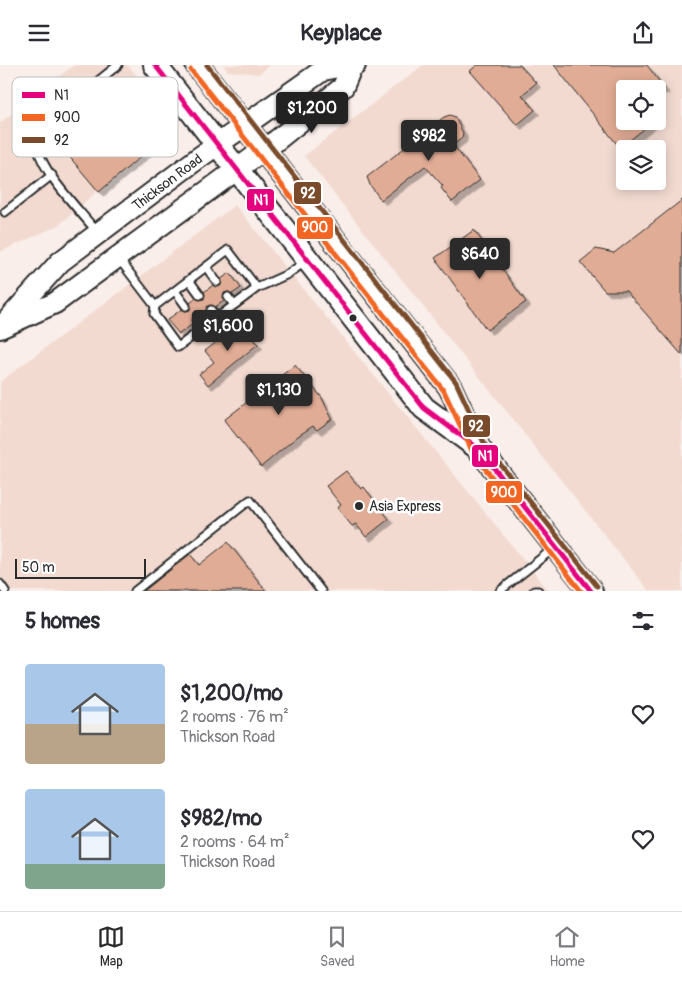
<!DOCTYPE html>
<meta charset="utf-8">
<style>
body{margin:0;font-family:Pangolin,sans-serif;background:#f2f2f3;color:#2b2b33;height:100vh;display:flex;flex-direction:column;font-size:19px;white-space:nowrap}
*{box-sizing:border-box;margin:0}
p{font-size:16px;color:#7c7c81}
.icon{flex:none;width:28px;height:28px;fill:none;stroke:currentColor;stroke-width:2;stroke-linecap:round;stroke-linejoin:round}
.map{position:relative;height:526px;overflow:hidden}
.panel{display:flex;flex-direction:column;background:#fff;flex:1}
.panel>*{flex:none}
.controls{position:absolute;left:616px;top:15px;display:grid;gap:10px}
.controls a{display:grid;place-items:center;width:50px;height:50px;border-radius:5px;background:#fff;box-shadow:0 2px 12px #0003;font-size:25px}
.scale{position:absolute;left:15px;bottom:12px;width:131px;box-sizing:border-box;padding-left:5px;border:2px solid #2b2b2b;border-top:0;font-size:14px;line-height:18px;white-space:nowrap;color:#2b2b2b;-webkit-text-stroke:4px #fff;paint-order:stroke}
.price{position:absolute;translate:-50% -42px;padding:0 11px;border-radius:5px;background:#2b2b2b;color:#fff;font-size:16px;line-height:32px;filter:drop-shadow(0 1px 2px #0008)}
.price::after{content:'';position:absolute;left:50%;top:30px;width:15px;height:11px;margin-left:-8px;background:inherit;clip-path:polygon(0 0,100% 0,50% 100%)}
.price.on{background:#222;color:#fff}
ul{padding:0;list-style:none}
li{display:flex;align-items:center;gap:15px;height:125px;padding:0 25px}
li span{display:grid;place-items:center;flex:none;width:140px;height:100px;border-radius:5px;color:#555}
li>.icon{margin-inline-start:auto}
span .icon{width:60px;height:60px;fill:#fffc;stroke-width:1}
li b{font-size:21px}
h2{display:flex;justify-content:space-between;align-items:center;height:60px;padding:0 25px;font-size:21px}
header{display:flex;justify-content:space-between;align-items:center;height:65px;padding:0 25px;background:#fff;font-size:22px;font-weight:800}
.menu{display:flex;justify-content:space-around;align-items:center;height:70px;border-top:1px solid #e1e1e2;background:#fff;font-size:14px;color:#7c7c81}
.menu a{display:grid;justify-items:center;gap:2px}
.menu .on{color:#2b2b2b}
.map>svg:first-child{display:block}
.built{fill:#f2dad0;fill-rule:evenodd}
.building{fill:#e1ac95;stroke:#2b2b2b;filter:url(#shadow)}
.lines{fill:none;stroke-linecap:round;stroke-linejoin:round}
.lane-casing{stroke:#2b2b2b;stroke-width:11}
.secondary-casing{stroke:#2b2b2b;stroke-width:24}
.primary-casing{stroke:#2b2b2b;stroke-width:26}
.lane{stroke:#fff;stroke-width:7}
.secondary{stroke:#fff;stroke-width:20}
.primary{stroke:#fff;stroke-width:22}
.bus-1-casing{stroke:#fff;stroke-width:9}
.bus-2-casing{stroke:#fff;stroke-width:9}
.bus-3-casing{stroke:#fff;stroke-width:9}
.bus-1{stroke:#e5007d;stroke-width:5}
.bus-2{stroke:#f26522;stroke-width:5}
.bus-3{stroke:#7a4b2a;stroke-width:5}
.bus-dot{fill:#2b2b2b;stroke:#fff;stroke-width:2}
.labels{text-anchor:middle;stroke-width:5;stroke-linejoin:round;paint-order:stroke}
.street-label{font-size:14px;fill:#2b2b2b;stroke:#fff}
.poi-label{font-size:14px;fill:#2b2b2b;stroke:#fff;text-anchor:start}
.key{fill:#fff;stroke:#bfbfbf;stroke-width:1}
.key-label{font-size:14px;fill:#2b2b2b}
.line-badge{stroke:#fff;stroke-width:2}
.badge-label{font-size:14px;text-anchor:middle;font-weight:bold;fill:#fff}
</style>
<header><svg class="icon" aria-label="menu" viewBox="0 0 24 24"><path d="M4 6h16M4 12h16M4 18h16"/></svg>Keyplace<svg class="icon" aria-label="share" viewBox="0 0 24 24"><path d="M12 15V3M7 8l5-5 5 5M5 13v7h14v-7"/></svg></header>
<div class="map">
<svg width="682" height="526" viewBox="0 0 682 526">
<defs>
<filter id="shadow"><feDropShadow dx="4.5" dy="4.5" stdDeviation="0" flood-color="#0004"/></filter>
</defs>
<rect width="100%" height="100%" fill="#f9eeea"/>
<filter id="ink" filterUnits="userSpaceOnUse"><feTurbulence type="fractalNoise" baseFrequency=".02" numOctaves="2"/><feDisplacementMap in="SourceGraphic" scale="10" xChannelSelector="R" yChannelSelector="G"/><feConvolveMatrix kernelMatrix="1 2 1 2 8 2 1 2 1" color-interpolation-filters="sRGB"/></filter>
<g filter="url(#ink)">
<path class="built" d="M74 0H128L174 58 59 160 0 187V58Z
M223 0H270L259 9 228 6Z
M423 0H682V526H649L304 91ZM625 24H658V56H625ZM625 84H658V116H625Z
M235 140 549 526H0V317Z"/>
<path class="building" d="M477 0H520L536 18 522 30 535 45 517 60 470 6Z
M554 0H647L665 24H625V56H654L620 83Z
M127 28 154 60 143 69 153 81 99 127 62 83Z
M450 50 455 52 463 68 462 73 453 80 480 115 452 137 441 123 443 121 425 101 381 135 370 120 367 112 444 52Z
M682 135V290L626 226H605L580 197 596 184 614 188Z
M474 165 526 237 487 265 435 193Z
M230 208 241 223 232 229 228 227 224 228V236L215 242 207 241V248L201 253 194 252 193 259 179 269 167 255 182 244 186 246 190 245V238L196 233 204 234V227L213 220 220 221 221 214Z
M241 258 258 279 208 320 199 309 214 297 205 286Z
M295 300 322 333 332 354 317 365 313 361 298 371 261 402 224 355Z
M346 406 361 424 364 422 389 454 366 472 356 459 352 461 337 443 341 440 326 421Z
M228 477 266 526H144L190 489 199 500Z"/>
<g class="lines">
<defs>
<path id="lane" d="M5 147 52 110
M96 166C80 145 32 99 37 71 38 67 43 62 46 58L118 0
M119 194 155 241 228 185 257 223 178 282 154 249 155 241
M206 202 217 217
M189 215 200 230
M257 223 288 209 305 197
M175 226 186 241
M228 232 234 240
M211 245 217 253
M197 256 203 263
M0 519 5 526
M135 526 250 435 321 526
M500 526 554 483
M534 526H538"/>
<path id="secondary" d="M7 256 60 197 197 94 323 5 337 2 351 3
M0 263 55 238 277 75 343 22 351 3 355 0"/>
<path id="primary" d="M155 0 424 343 477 382
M197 0 450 322 479 384 591 526"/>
</defs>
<use href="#lane" class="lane-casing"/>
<use href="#secondary" class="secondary-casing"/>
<use href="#primary" class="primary-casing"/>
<use href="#lane" class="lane"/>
<use href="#secondary" class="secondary"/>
<use href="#primary" class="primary"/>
<defs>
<path id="bus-1" d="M155 0 424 343 479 384 591 526"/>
<path id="bus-2" d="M191 5 444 326 473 388 581 526"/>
<path id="bus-3" d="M207 0 456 317 485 380 597 521"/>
</defs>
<use href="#bus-1" class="bus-1-casing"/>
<use href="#bus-2" class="bus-2-casing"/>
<use href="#bus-3" class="bus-3-casing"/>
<use href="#bus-1" class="bus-1"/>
<use href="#bus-2" class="bus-2"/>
<use href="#bus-3" class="bus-3"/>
</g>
</g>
<g class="bus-dot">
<circle cx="353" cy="253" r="4.5"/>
<circle cx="359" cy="441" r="5"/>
</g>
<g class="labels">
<g class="street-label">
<text transform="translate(167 117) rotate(-37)" y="5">Thickson Road</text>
</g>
<g class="poi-label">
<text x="369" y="446">Asia Express</text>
</g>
</g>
<rect x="12" y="12" width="166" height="80" rx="8" class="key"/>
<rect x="22" y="27" width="23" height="6" fill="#e5007d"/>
<rect x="22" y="49" width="23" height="7" fill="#f26522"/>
<rect x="22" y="72" width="23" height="6" fill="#7a4b2a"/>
<g class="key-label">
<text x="54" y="35">N1</text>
<text x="54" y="57">900</text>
<text x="54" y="80">92</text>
</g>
<g class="line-badge">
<rect x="293" y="116" width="29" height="24" rx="5" fill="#7a4b2a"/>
<rect x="246" y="123" width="29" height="24" rx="5" fill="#e5007d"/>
<rect x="296" y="151" width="38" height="24" rx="5" fill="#f26522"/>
<rect x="462" y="349" width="29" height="24" rx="5" fill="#7a4b2a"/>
<rect x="471" y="379" width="28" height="24" rx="5" fill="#e5007d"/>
<rect x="485" y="415" width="38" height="24" rx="5" fill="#f26522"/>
</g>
<g class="badge-label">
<text x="308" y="133">92</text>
<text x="261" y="140">N1</text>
<text x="315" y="167">900</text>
<text x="476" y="366">92</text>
<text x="485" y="396">N1</text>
<text x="504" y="432">900</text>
</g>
</svg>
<div class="controls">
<a><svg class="icon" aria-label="locate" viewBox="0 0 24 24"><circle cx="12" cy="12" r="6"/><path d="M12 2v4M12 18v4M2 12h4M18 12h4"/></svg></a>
<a><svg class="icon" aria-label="layers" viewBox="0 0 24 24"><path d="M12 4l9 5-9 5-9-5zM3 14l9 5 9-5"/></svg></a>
</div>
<div class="scale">50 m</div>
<b class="price on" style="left:312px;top:69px">$1,200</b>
<b class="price" style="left:429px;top:97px">$982</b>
<b class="price" style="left:480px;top:215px">$640</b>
<b class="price" style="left:228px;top:287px">$1,600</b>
<b class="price" style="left:279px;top:351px">$1,130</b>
</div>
<section class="panel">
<h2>5 homes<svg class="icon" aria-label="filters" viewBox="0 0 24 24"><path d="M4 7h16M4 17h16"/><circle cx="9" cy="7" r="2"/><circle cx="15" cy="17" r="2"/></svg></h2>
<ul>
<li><span style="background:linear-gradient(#a9c7e8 60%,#b9a48a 0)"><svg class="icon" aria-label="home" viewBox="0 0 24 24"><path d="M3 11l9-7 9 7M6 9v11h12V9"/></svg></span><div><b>$1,200/mo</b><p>2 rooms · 76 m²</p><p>Thickson Road</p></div><svg class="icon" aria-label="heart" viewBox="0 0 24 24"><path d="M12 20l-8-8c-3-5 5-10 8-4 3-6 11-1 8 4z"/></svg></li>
<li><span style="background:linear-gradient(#a9c7e8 75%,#7fa58c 0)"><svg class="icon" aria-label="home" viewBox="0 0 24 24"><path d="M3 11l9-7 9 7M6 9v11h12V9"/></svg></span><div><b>$982/mo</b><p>2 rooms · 64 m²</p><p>Thickson Road</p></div><svg class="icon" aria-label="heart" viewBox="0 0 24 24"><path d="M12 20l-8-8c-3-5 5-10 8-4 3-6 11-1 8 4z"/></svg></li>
</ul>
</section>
<nav class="menu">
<a class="on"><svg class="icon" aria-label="map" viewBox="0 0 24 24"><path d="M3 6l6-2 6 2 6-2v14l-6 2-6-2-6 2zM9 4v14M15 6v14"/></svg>Map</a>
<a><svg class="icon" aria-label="saved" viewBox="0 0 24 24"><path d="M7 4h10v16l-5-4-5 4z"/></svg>Saved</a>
<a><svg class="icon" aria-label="home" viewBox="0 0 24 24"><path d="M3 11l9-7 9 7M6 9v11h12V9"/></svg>Home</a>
</nav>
